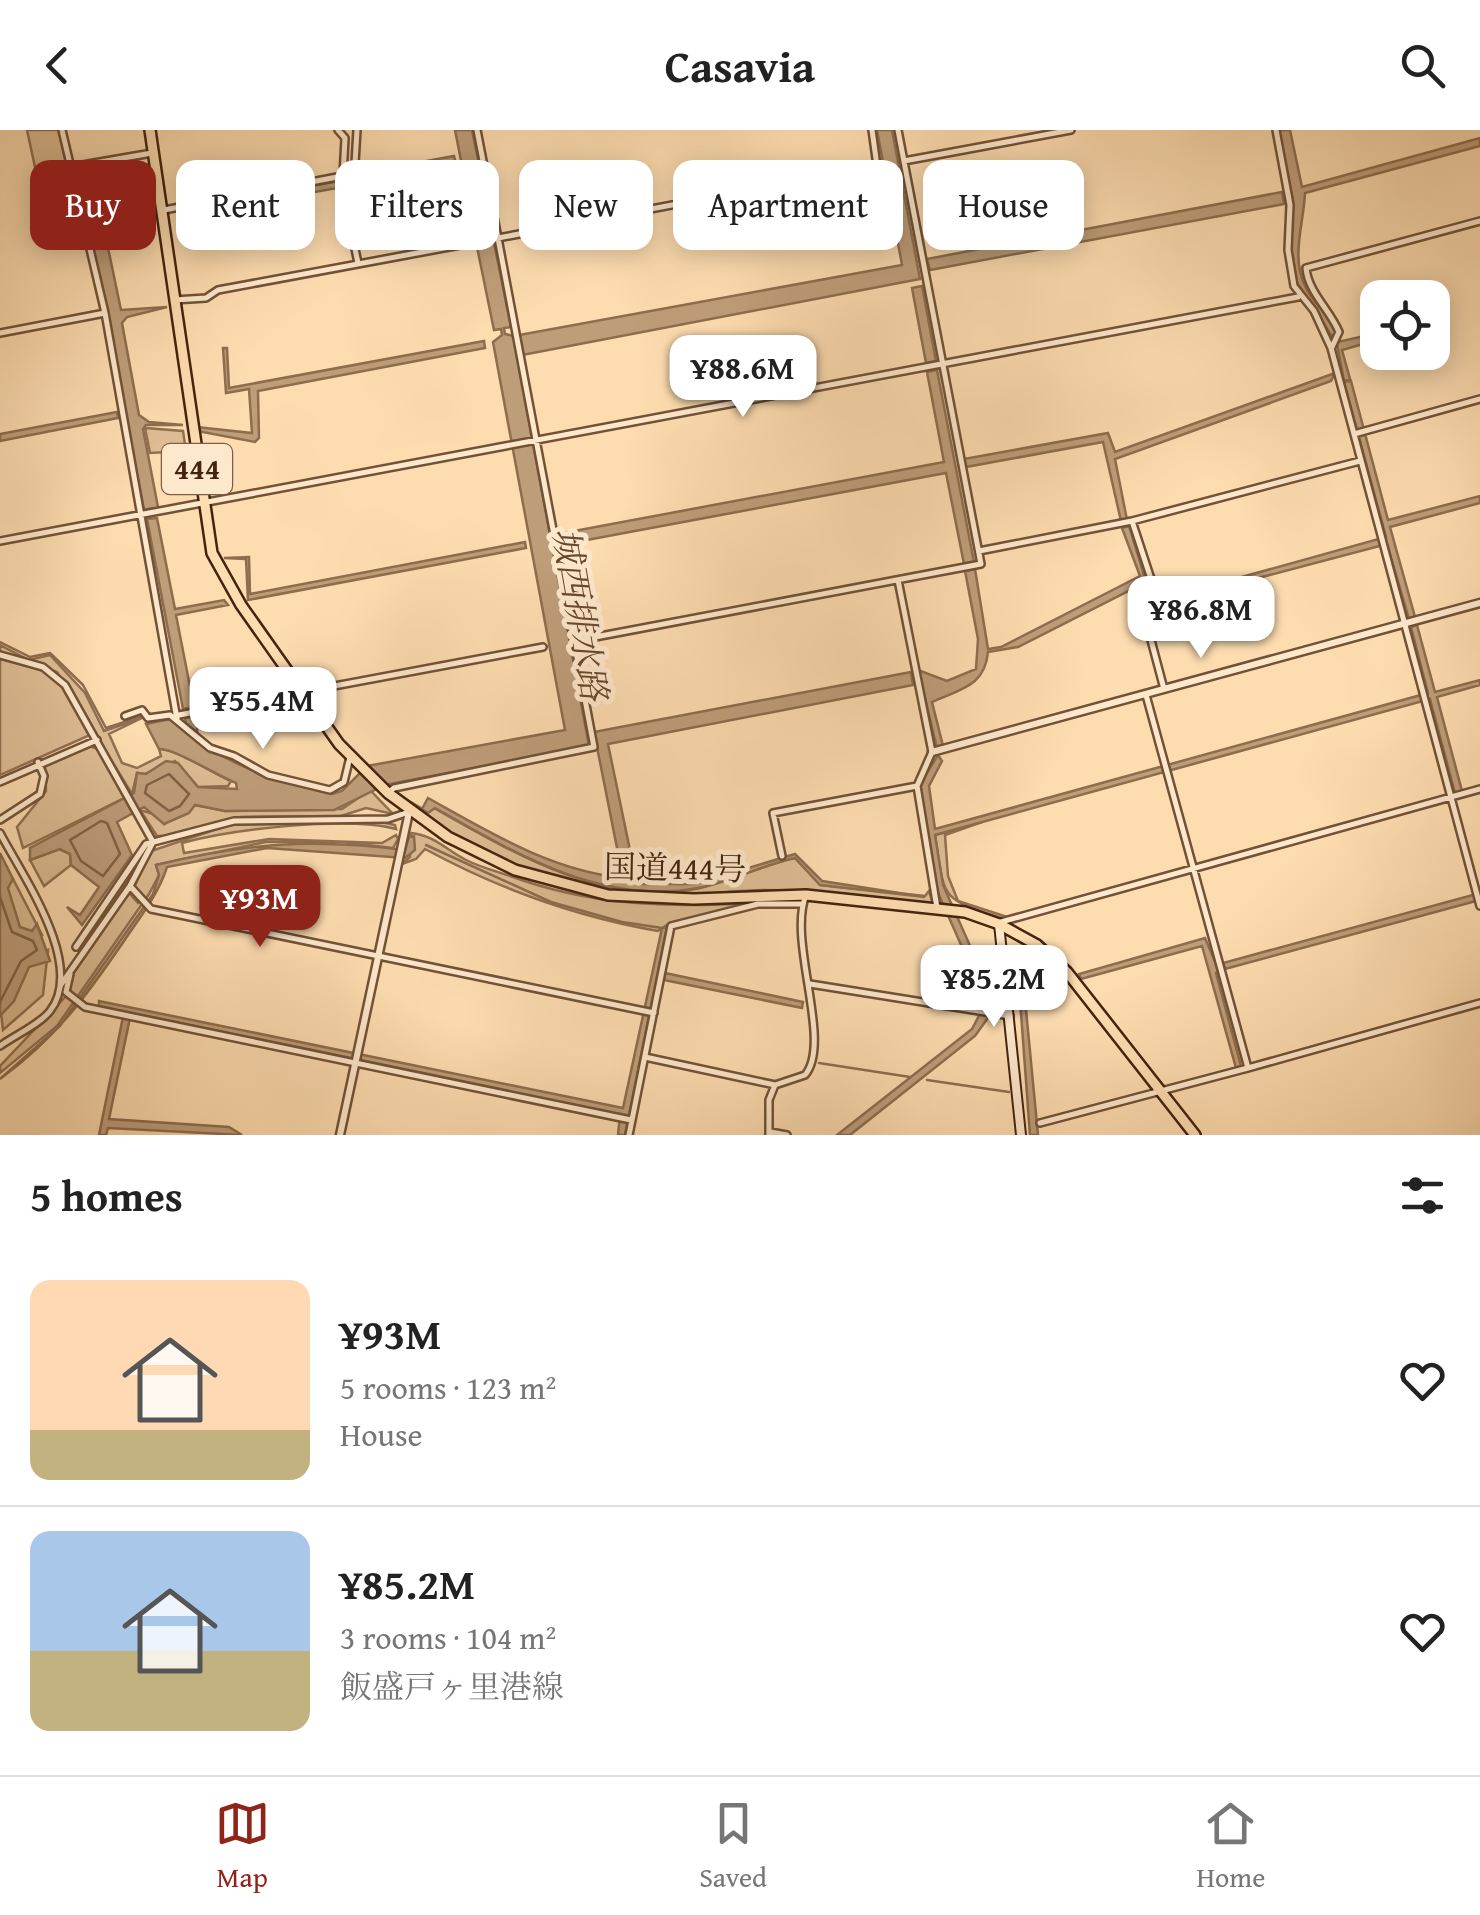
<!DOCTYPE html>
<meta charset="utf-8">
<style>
body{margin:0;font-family:"Gentium Book Plus","Noto Serif JP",serif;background:#f6f6f6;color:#222;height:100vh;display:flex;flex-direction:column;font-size:38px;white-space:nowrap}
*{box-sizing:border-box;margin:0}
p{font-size:32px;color:#767676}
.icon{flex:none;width:55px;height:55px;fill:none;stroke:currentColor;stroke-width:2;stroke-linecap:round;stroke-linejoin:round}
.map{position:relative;height:1005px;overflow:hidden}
.details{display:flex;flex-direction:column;background:#fff;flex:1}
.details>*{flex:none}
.guide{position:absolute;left:30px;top:30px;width:1420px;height:90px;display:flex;gap:20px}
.fabs{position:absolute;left:1360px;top:150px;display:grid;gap:20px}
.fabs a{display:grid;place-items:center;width:90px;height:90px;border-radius:20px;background:#fff;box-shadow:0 5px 25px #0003;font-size:50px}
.price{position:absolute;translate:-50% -85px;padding:0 22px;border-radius:20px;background:#fff;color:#222;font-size:32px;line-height:65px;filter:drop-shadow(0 2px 5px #0008)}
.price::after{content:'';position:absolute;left:50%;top:60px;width:30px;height:22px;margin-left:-15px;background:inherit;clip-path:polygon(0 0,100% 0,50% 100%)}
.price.current{background:#8f2418;color:#fff}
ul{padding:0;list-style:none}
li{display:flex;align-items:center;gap:30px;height:250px;padding:0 30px}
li+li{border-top:2px solid #e0e0e0}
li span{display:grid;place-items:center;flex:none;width:280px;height:200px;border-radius:20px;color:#555}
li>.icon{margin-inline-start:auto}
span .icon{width:120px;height:120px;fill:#fffc;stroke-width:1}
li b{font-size:42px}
h2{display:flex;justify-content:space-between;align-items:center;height:120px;padding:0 30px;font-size:42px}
.tag{padding:0 35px;border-radius:20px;background:#fff;box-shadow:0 5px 25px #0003;font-size:35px;line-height:90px}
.tag.current{background:#8f2418;color:#fff}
header{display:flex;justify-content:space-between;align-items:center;height:130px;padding:0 30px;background:#fff;font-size:45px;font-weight:700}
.tab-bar{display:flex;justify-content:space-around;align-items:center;height:140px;border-top:2px solid #e0e0e0;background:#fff;font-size:28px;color:#767676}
.tab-bar a{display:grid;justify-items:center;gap:5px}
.tab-bar .current{color:#8f2418}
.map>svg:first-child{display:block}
.green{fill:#debd94;stroke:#917051;stroke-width:2.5}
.water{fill:#be9d79;stroke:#8d6d4e;stroke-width:2.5}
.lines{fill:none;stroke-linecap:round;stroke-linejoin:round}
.shore{stroke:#816044;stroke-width:2.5}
.stream{stroke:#8d6d4e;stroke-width:2.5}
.minor-casing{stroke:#725236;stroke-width:10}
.tertiary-casing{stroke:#725236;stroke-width:11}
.secondary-casing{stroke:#44240e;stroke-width:12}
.trunk-casing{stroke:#44240e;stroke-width:14}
.minor{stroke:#fee8cc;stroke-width:5}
.tertiary{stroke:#fee8cc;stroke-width:6}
.secondary{stroke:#fee8cc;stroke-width:8}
.trunk{stroke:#fddcb0;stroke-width:9}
.labels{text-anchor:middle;stroke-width:10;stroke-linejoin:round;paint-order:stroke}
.shield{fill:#fee8cc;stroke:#7c5f47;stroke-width:2.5}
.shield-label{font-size:30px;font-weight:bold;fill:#44240e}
.street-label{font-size:32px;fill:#44240e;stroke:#fee8cc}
.water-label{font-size:35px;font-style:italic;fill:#69482e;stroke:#fee8cc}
</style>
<header><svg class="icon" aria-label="back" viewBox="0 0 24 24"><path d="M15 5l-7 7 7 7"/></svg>Casavia<svg class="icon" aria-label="search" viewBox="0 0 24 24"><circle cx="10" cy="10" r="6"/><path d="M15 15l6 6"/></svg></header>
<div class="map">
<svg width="1480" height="1005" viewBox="0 0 1480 1005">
<rect width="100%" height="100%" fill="#fddcb0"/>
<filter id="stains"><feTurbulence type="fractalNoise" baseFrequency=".002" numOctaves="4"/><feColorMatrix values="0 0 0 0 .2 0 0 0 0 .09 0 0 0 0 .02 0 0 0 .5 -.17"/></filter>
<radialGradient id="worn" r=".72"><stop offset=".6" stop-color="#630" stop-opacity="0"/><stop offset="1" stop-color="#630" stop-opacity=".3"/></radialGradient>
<path class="green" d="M27 0H59L67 31 35 37Z
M145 298 183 301 186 321 150 323Z
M0 515 29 530 50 525 85 563 104 601 142 588 109 604 122 633 137 638 161 626 159 619C175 618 212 643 231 651L228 656 198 657 175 631 145 644 137 643 132 664 57 542 0 523Z
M0 528 44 541 62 556 90 605 0 645Z
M89 616 101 620 126 667 23 718 17 697 46 661 45 634Z
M370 660 393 684 366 678 341 686 241 687 168 706H157L140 680 157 685 164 694 195 675 225 681 342 679Z
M397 664 428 682 434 678C512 722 605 779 700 758 732 750 762 735 795 728L821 755 925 766 929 761 933 774C877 768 820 760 764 760 739 760 713 764 687 765 579 765 480 734 397 664Z
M368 689 395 695 396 699C346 686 233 699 182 713L184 723 269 709 382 713 396 705 398 709 393 718 342 712H266L156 735 159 745 149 764 57 896 0 943V936L69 863 73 844 129 763 138 773 141 770 134 759 137 750 131 749 75 830 136 736 144 735 151 721 229 695Z
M982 692 945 705 948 746 958 771 1004 786 1001 788C938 768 945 768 935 705Z
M411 703C433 705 447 720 466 730 480 737 495 741 510 746 592 776 668 778 754 773L670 793 658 801C577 787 497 758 425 719L416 729 402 734 410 727Z
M59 719 70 724 71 735 44 756 30 730Z
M6 749H13L42 805 18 812 0 756Z
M48 820 43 865 3 900 0 874 19 835Z"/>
<path class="water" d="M455 0H472L493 103 476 107Z
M877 0H892L920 149 517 226 589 616 385 655 334 680 225 681 195 675 189 683 164 694 144 677 117 692 132 725 82 795 67 777 80 785 99 757 71 735 70 724 60 719 30 730V718L134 663 137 643 146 644 166 631 178 633 198 657 237 659 236 653C216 645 174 618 159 619L146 594 170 589C219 633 269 649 332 664L342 661 367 636 565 600 493 212 502 205 501 199 494 200 477 117 494 113 511 197 504 198 505 204 514 206 902 135Z
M1279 0H1290L1302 57 1480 8V16L1305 63C1304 93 1290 128 1306 158 1318 181 1334 183 1338 212L1377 203V210L1342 220 1350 249 1344 251 1337 214 1296 151 1291 121 1293 73Z
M454 26 456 34 356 52V44Z
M89 38 105 103 155 93 107 113 121 180 167 177 127 187 122 193 139 285 149 292 183 295H146L143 299 158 377 144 380 77 40Z
M350 49 349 56 202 82 201 76Z
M1282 62 1284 74 930 140 927 129Z
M922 156 936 231 926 233 912 158Z
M484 211 485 218 258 261 259 308 255 312 197 301 196 297 252 303 249 259 226 263 223 218H227L229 258Z
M937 240 974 432 964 434 946 343 560 415 558 404 944 332 927 242Z
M1335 243 1331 251 1115 329 1127 390 1121 391 1103 312 966 337 964 329 1108 303 1115 322Z
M1351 251 1388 390 1480 366V373L1390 397 1415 487 1409 489 1387 414 1145 478 1141 463 1145 461 1152 472 1386 407 1344 252Z
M117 282 118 288 0 311V304Z
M157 388 175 479 224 470 228 475 176 485 194 577 183 579 147 389Z
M1129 396 1146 452 1018 517 988 522C985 556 961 559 932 572L943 616 937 618 918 540 947 551 976 539 978 509 965 441 975 439 988 519 1001 517 1140 446 1122 398Z
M525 412 526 418 248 470 246 429 224 428 249 427 250 464Z
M1417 495 1435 562 1480 550V555L1437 567 1462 661 1455 663 1430 569 935 705 943 755 991 863 1001 867 993 870 990 885 975 906 850 1005H837L972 899 983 878 981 860 935 756 920 654 938 625 942 631 929 656 935 699 1428 563 1411 497Z
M911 542 913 555 608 614 637 754H695L795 724 822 751 925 767 820 755 795 728C762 735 731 752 698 758 602 776 514 723 435 678L428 683 422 679 428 668C491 703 550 740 623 748L594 602Z
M289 568 294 573 198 591 197 603 186 594 185 588Z
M414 706 415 720 405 728 267 718 167 737C158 765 140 787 124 811 85 868 56 908 0 949L60 896 153 764 159 745 156 735C248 713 311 708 405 720L409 707Z
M0 723 13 749 8 758 20 797 32 801 37 794 50 831 29 837 14 871 0 886Z
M1480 763V770L1225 839 1223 833Z
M667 797 625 1005H618L620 985 131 883 109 989 229 997 242 1005 108 998 106 1005H99L124 882 99 876V871L623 978 662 798Z
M1205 808 1219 841 1216 843 1241 936 1236 938 1202 816 1081 849 1079 844Z
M665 843 803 872 802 878 664 850Z
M1025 869 1038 1005H1030L1020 870Z"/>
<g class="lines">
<path class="shore" d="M169 644 189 664 180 676 169 681 145 663 147 655Z
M101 691 107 693 120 724 103 746 81 731 70 710Z
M0 767 12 802 33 811 37 820 21 831 0 872"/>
<path class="stream" d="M0 512 30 527 50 523 83 555 106 598 143 586 148 594
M426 715 551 772 622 792 662 798
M819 933 910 947
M927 950 1009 962"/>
<defs>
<path id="minor" d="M62 0 105 183 177 589
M338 0 345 8 343 46
M357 0 351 100 358 133
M1276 0 1290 75 1288 120 1294 156 1314 181 1331 218 1480 776
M904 31 1071 0
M71 37 152 23
M164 80 353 44
M174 170 206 168 218 160 498 108 477 0
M0 203 105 183
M1332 217 1339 202C1330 180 1308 162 1306 138L1480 91
M1354 304 1480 269
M1132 391 1152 452 1138 461 1164 559
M0 411 1298 167
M979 421 1132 391 1360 331
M898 450 932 622 917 656 937 778
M574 511 981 434 898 0
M0 525 43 537 65 555 153 712
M179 585 543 517
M125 586 142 580 148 588 170 585 210 618 234 626 268 645 330 660 344 652 350 627
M0 652 97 610
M388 663 394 658 594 617 498 108 877 36 872 0
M0 690 40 664 44 646 38 632
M0 703C22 745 86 835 50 881 39 895 15 905 0 916
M782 726 773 683 917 656
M130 756 151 779 654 883
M1001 792 1480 659
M76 817 146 714 234 691 388 689 409 682
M70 844 66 862 85 877 631 990
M810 854 1010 886
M60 856 130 756 152 714
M645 927 775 955 805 945C833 912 787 811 806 765
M1248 938 1480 873
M1040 993 1248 938 1146 565
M770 1002 787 1005
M629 1005 671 796 758 774H802
M769 1005V970L775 955"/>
<path id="tertiary" d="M932 622 1480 473
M340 1005 409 682"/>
<path id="secondary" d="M999 794 1021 1005"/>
<path id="trunk" d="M150 0 212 423 241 475 339 614 388 663 448 707 515 740 608 765 694 769 806 765 965 782 999 794 1037 815 1067 842 1195 1005"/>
</defs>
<use href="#minor" class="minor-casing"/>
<use href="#tertiary" class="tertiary-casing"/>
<use href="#secondary" class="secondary-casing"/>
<use href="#trunk" class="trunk-casing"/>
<use href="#minor" class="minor"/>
<use href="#tertiary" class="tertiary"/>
<use href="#secondary" class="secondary"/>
<use href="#trunk" class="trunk"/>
</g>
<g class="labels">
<rect class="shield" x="162" y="314" width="70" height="50" rx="8"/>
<g class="shield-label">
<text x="197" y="349">444</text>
</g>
<g class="street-label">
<text transform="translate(675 738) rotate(1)" y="11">国道444号</text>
</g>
<g class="water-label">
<text transform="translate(580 484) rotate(80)" y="12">城西排水路</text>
</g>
</g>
<rect width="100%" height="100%" filter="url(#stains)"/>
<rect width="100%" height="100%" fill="url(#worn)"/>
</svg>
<div class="fabs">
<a><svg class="icon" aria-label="locate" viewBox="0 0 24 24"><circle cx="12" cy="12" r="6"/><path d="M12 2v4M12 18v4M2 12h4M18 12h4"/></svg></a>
</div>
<b class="price" style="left:743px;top:290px">¥88.6M</b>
<b class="price" style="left:1201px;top:531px">¥86.8M</b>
<b class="price" style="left:263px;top:622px">¥55.4M</b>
<b class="price current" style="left:260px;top:820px">¥93M</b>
<b class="price" style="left:994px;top:900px">¥85.2M</b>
<div class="guide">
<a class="tag current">Buy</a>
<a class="tag">Rent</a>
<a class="tag">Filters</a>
<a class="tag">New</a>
<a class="tag">Apartment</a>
<a class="tag">House</a>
</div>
</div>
<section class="details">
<h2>5 homes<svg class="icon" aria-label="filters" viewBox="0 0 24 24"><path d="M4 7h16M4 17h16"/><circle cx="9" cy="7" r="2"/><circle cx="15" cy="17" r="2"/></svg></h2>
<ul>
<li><span style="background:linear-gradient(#ffd9b3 75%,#c2b280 0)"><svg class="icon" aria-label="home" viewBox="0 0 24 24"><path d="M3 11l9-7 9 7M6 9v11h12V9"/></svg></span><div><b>¥93M</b><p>5 rooms · 123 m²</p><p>House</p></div><svg class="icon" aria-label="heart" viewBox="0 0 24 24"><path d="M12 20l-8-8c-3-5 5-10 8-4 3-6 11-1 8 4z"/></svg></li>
<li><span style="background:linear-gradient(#a9c7e8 60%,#c2b280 0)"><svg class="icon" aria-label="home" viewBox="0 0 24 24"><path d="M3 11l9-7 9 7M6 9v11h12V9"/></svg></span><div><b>¥85.2M</b><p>3 rooms · 104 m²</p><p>飯盛戸ヶ里港線</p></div><svg class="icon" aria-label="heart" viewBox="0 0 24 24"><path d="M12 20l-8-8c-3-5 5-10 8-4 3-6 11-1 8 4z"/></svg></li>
</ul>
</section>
<nav class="tab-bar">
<a class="current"><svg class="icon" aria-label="map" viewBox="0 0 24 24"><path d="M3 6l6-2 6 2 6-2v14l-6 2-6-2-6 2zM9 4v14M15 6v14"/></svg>Map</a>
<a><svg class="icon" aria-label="saved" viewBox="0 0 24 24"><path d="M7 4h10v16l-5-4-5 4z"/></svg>Saved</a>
<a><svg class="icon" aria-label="home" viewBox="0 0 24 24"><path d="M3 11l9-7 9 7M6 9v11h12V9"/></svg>Home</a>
</nav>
